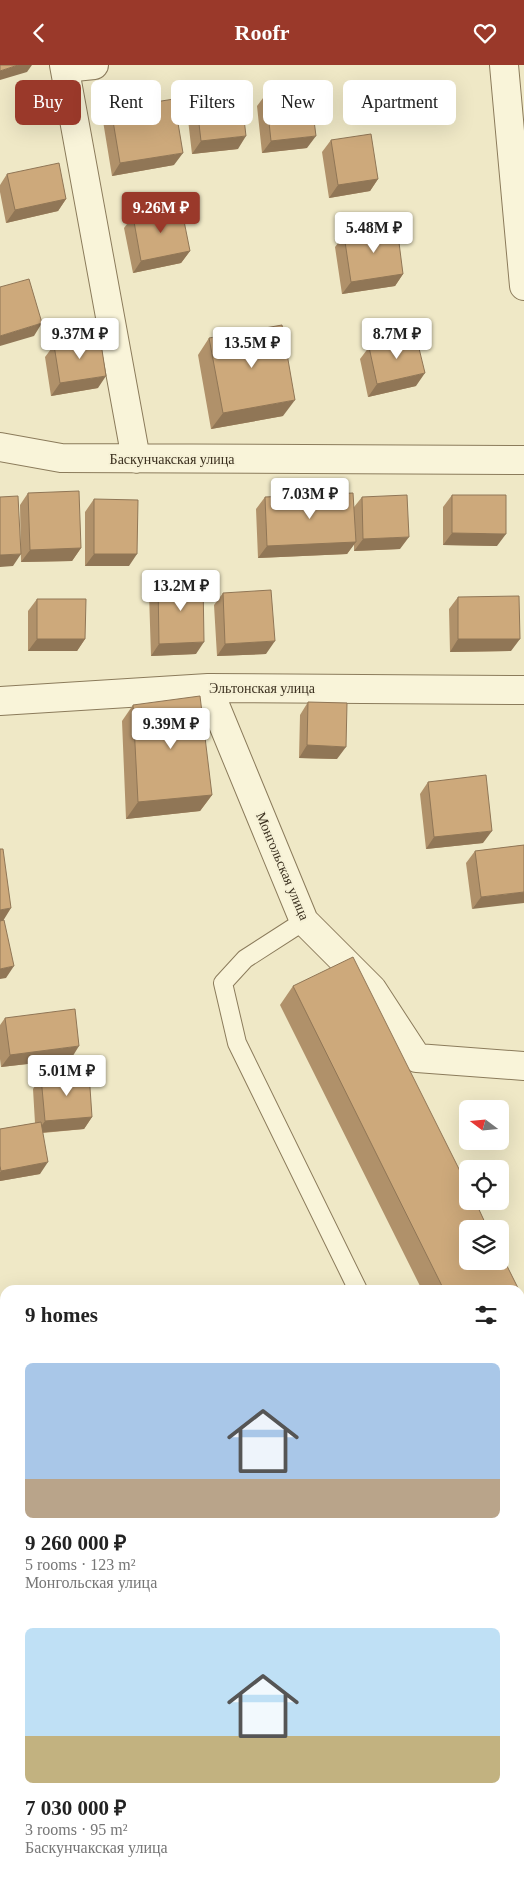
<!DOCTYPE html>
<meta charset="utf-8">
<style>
body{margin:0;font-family:Georgia,serif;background:#f6f6f6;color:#222;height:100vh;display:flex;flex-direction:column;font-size:19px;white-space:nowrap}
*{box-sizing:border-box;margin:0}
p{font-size:16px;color:#767676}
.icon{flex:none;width:28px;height:28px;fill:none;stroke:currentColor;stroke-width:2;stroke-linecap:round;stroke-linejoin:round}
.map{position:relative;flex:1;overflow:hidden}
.side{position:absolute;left:0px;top:1220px;width:525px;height:600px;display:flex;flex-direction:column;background:#fff;border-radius:15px 15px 0 0;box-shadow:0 5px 20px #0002}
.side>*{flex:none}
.guide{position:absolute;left:15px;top:15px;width:495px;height:45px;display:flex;gap:10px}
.needle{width:32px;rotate:286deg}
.fabs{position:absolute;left:459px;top:1035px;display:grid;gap:10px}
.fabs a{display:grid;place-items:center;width:50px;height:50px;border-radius:8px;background:#fff;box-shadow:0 5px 20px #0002;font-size:25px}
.price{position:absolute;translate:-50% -42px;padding:0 11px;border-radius:5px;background:#fff;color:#222;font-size:16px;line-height:32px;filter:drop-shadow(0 1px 2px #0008)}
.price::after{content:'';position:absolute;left:50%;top:30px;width:15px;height:11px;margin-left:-8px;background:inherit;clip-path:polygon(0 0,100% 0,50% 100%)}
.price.current{background:#9a392a;color:#fff}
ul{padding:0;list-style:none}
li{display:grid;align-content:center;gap:10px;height:265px;padding:0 25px}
li span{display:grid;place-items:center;height:155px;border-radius:8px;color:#555}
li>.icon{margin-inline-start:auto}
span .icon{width:90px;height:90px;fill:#fffc;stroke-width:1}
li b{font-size:21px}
h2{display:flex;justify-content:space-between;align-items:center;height:60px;padding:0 25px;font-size:21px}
.pill{padding:0 18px;border-radius:8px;background:#fff;box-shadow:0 5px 20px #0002;font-size:18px;line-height:45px}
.pill.current{background:#9a392a;color:#fff}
header{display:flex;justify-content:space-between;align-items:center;height:65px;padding:0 25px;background:#9a392a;color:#fff;font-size:22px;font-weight:700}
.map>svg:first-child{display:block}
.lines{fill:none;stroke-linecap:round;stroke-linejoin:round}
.service-casing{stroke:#8b7b5b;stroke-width:20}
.minor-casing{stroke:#8b7b5b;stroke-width:30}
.service{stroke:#f9f4d9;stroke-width:18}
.minor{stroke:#f9f4d9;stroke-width:28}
.wall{fill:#b0916a}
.shaded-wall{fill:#907656}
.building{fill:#cda97b;stroke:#907656}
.labels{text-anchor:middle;stroke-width:4;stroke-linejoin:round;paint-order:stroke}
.street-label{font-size:14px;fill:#3b301f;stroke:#f6f1d6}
</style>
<header><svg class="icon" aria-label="back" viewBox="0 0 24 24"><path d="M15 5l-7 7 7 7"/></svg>Roofr<svg class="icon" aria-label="heart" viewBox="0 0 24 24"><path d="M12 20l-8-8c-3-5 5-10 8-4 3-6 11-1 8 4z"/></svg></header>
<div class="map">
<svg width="524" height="1820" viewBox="0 0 524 1820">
<rect width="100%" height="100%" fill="#efe8c6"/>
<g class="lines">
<defs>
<path id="service" d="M304 856 245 894 223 918 237 978 358 1225
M520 1556 524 1564
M520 1622 524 1619
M113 1820 126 1815"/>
<path id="minor" d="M64 0 136 394
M504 0 524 221
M65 3 94 0
M0 382 61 393 524 395
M208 623 304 856 372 924 417 993 524 1001
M0 636 208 623 524 625
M0 1270 5 1291
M0 1368 5 1367
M0 1729 5 1739
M43 1815 46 1820"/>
</defs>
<use href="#service" class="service-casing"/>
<use href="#minor" class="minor-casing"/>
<use href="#service" class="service"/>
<use href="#minor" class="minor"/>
</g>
<path class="wall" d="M266 29 307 83 262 88 257 41Z
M196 33 238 84 192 89 187 46Z
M111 44 174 100 112 111 103 56Z
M331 75 378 114 370 126 329 133 322 87Z
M7 109 66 134 58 146 6 158 0 127V120Z
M133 151 190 186 181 198 133 208 124 163Z
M344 170 403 209 395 221 342 229 335 182Z
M209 273 283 351 211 364 198 290Z
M54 280 98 323 51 331 45 292Z
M369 282 416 321 368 332 360 294Z
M28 428 81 483 72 496 21 497 20 440Z
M452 430 497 481 443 480V442Z
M265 432 354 442 362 432 400 484 354 486V479L347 489 258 493 256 444Z
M94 434 129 501H85V447Z
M158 517 196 589 151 591 149 529Z
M223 528 266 589 217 591 214 540Z
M458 532 511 586 450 587 449 544Z
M37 534 85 574 77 586H28V546Z
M308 637 337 694 299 693 300 650Z
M133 640 212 730 200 746 126 754 122 656Z
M428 717 483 778 426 784 420 729Z
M524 780 472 844 466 798 475 786Z
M293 921 519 1225H422L280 940Z
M5 953 71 994 1 1002 0 994V960Z
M41 1012 92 1052 84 1064 43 1068 40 1109 0 1116V1064L35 1058 33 1024Z
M520 1227 524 1235V1431L520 1423Z
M5 1604V1693L4 1694 0 1686V1607Z"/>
<path class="shaded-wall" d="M18 0H32L27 7 0 15V6Z
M246 71 238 84 192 89 201 76Z
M316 71 307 83 262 88 271 76Z
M183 88 174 100 112 111 120 98Z
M378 114 370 126 329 133 338 120Z
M66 134 58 146 6 158 15 145Z
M190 186 181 198 133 208 141 196Z
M403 209 395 221 342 229 351 217Z
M42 258 34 271 0 281V271Z
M425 308 416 321 368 332 377 319Z
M106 311 98 323 51 331 60 318Z
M295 335 283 351 211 364 223 348Z
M452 468 506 469 497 481 443 480Z
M409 472 400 484 354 486 363 474Z
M356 477 347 489 258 493 267 481Z
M81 483 72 496 21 497 30 485Z
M21 489 13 501 0 502V490Z
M94 489H137L129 501H85Z
M37 574H85L77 586H28Z
M458 574H520L511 586 450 587Z
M275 576 266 589 217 591 225 579Z
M204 577 196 589 151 591 159 579Z
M307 680 346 682 337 694 299 693Z
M212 730 200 746 126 754 138 737Z
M492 766 483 778 426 784 434 772Z
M524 827V838L472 844 481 832Z
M11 843 3 856H0V845Z
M14 901 6 913 0 914V904Z
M79 981 71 994 1 1002 10 990Z
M92 1052 84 1064 36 1068 45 1056Z
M48 1097 40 1109 0 1116V1107L1 1106Z
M524 1737V1752L520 1754V1739Z
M5 1777 0 1784V1780Z
M371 1815H399L390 1820H361Z"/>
<path class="building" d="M0 0H18L0 6Z
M310 24 316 71 271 76 266 29Z
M241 28 246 71 201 76 196 33Z
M174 34 183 88 120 98 111 44Z
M371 69 378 114 338 120 331 75Z
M59 98 66 134 15 145 7 109Z
M181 141 190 186 141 196 133 151Z
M397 162 403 209 351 217 344 170Z
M29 214 42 258 0 271V222Z
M282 260 295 335 223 348 209 273Z
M416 271 425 308 377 319 369 282Z
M100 272 106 311 60 318 54 280Z
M79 426 81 483 30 485 28 428Z
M353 428 356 477 267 481 265 432Z
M407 430 409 472 363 474 362 432Z
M452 430H506V469L452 468Z
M18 431 21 489 0 490V432Z
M94 434 138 435 137 489H94Z
M203 516 204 577 159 579 158 517Z
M271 525 275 576 225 579 223 528Z
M519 531 520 574H458V532Z
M37 534H86L85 574H37Z
M200 631 212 730 138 737 133 640Z
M308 637 347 638 346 682 307 680Z
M486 710 492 766 434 772 428 717Z
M524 780V827L481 832 475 786Z
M0 784H3L11 843 0 845Z
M4 855 14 901 0 904V856Z
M353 892 468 1122V1136H475L488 1164H468V1196H500V1187L519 1225H444L293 921Z
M75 944 79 981 10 990 5 953Z
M89 1008 92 1052 45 1056 41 1012Z
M41 1057 48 1097 1 1106 0 1101V1064Z
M520 1227 524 1235V1385L520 1377Z
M5 1604V1650L0 1640V1607Z
M524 1665V1737L520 1739V1667Z
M0 1767 5 1777 0 1780Z
M228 1815H371L361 1820H218Z"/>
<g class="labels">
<g class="street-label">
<text x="172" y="399">Баскунчакская улица</text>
<text x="262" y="628">Эльтонская улица</text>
<text transform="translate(283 801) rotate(67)" y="5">Монгольская улица</text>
</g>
</g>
</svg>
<div class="fabs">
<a><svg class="needle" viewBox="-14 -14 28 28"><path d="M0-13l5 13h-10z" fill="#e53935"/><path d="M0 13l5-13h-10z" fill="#767676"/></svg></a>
<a><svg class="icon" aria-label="locate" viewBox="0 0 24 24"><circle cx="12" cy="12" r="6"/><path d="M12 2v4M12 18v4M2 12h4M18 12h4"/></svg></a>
<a><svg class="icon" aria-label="layers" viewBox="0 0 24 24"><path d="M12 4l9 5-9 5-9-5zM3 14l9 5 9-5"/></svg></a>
</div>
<b class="price current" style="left:161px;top:169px">9.26M ₽</b>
<b class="price" style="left:374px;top:189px">5.48M ₽</b>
<b class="price" style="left:80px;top:295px">9.37M ₽</b>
<b class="price" style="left:397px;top:295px">8.7M ₽</b>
<b class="price" style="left:252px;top:304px">13.5M ₽</b>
<b class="price" style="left:310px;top:455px">7.03M ₽</b>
<b class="price" style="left:181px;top:547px">13.2M ₽</b>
<b class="price" style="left:171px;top:685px">9.39M ₽</b>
<b class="price" style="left:67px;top:1032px">5.01M ₽</b>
<div class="guide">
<a class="pill current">Buy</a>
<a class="pill">Rent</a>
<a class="pill">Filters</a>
<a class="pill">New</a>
<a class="pill">Apartment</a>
</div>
<section class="side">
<h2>9 homes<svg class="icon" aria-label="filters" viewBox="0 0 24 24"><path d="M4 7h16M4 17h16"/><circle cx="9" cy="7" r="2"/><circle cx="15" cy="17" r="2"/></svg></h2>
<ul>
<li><span style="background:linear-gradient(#a9c7e8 75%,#b9a48a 0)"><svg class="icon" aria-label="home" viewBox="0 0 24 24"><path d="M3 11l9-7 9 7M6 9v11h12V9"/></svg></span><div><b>9 260 000 ₽</b><p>5 rooms · 123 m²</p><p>Монгольская улица</p></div></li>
<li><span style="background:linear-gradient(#bfe0f5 70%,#c2b280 0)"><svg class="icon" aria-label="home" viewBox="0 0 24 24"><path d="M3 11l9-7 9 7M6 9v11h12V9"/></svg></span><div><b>7 030 000 ₽</b><p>3 rooms · 95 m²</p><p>Баскунчакская улица</p></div></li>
</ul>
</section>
</div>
